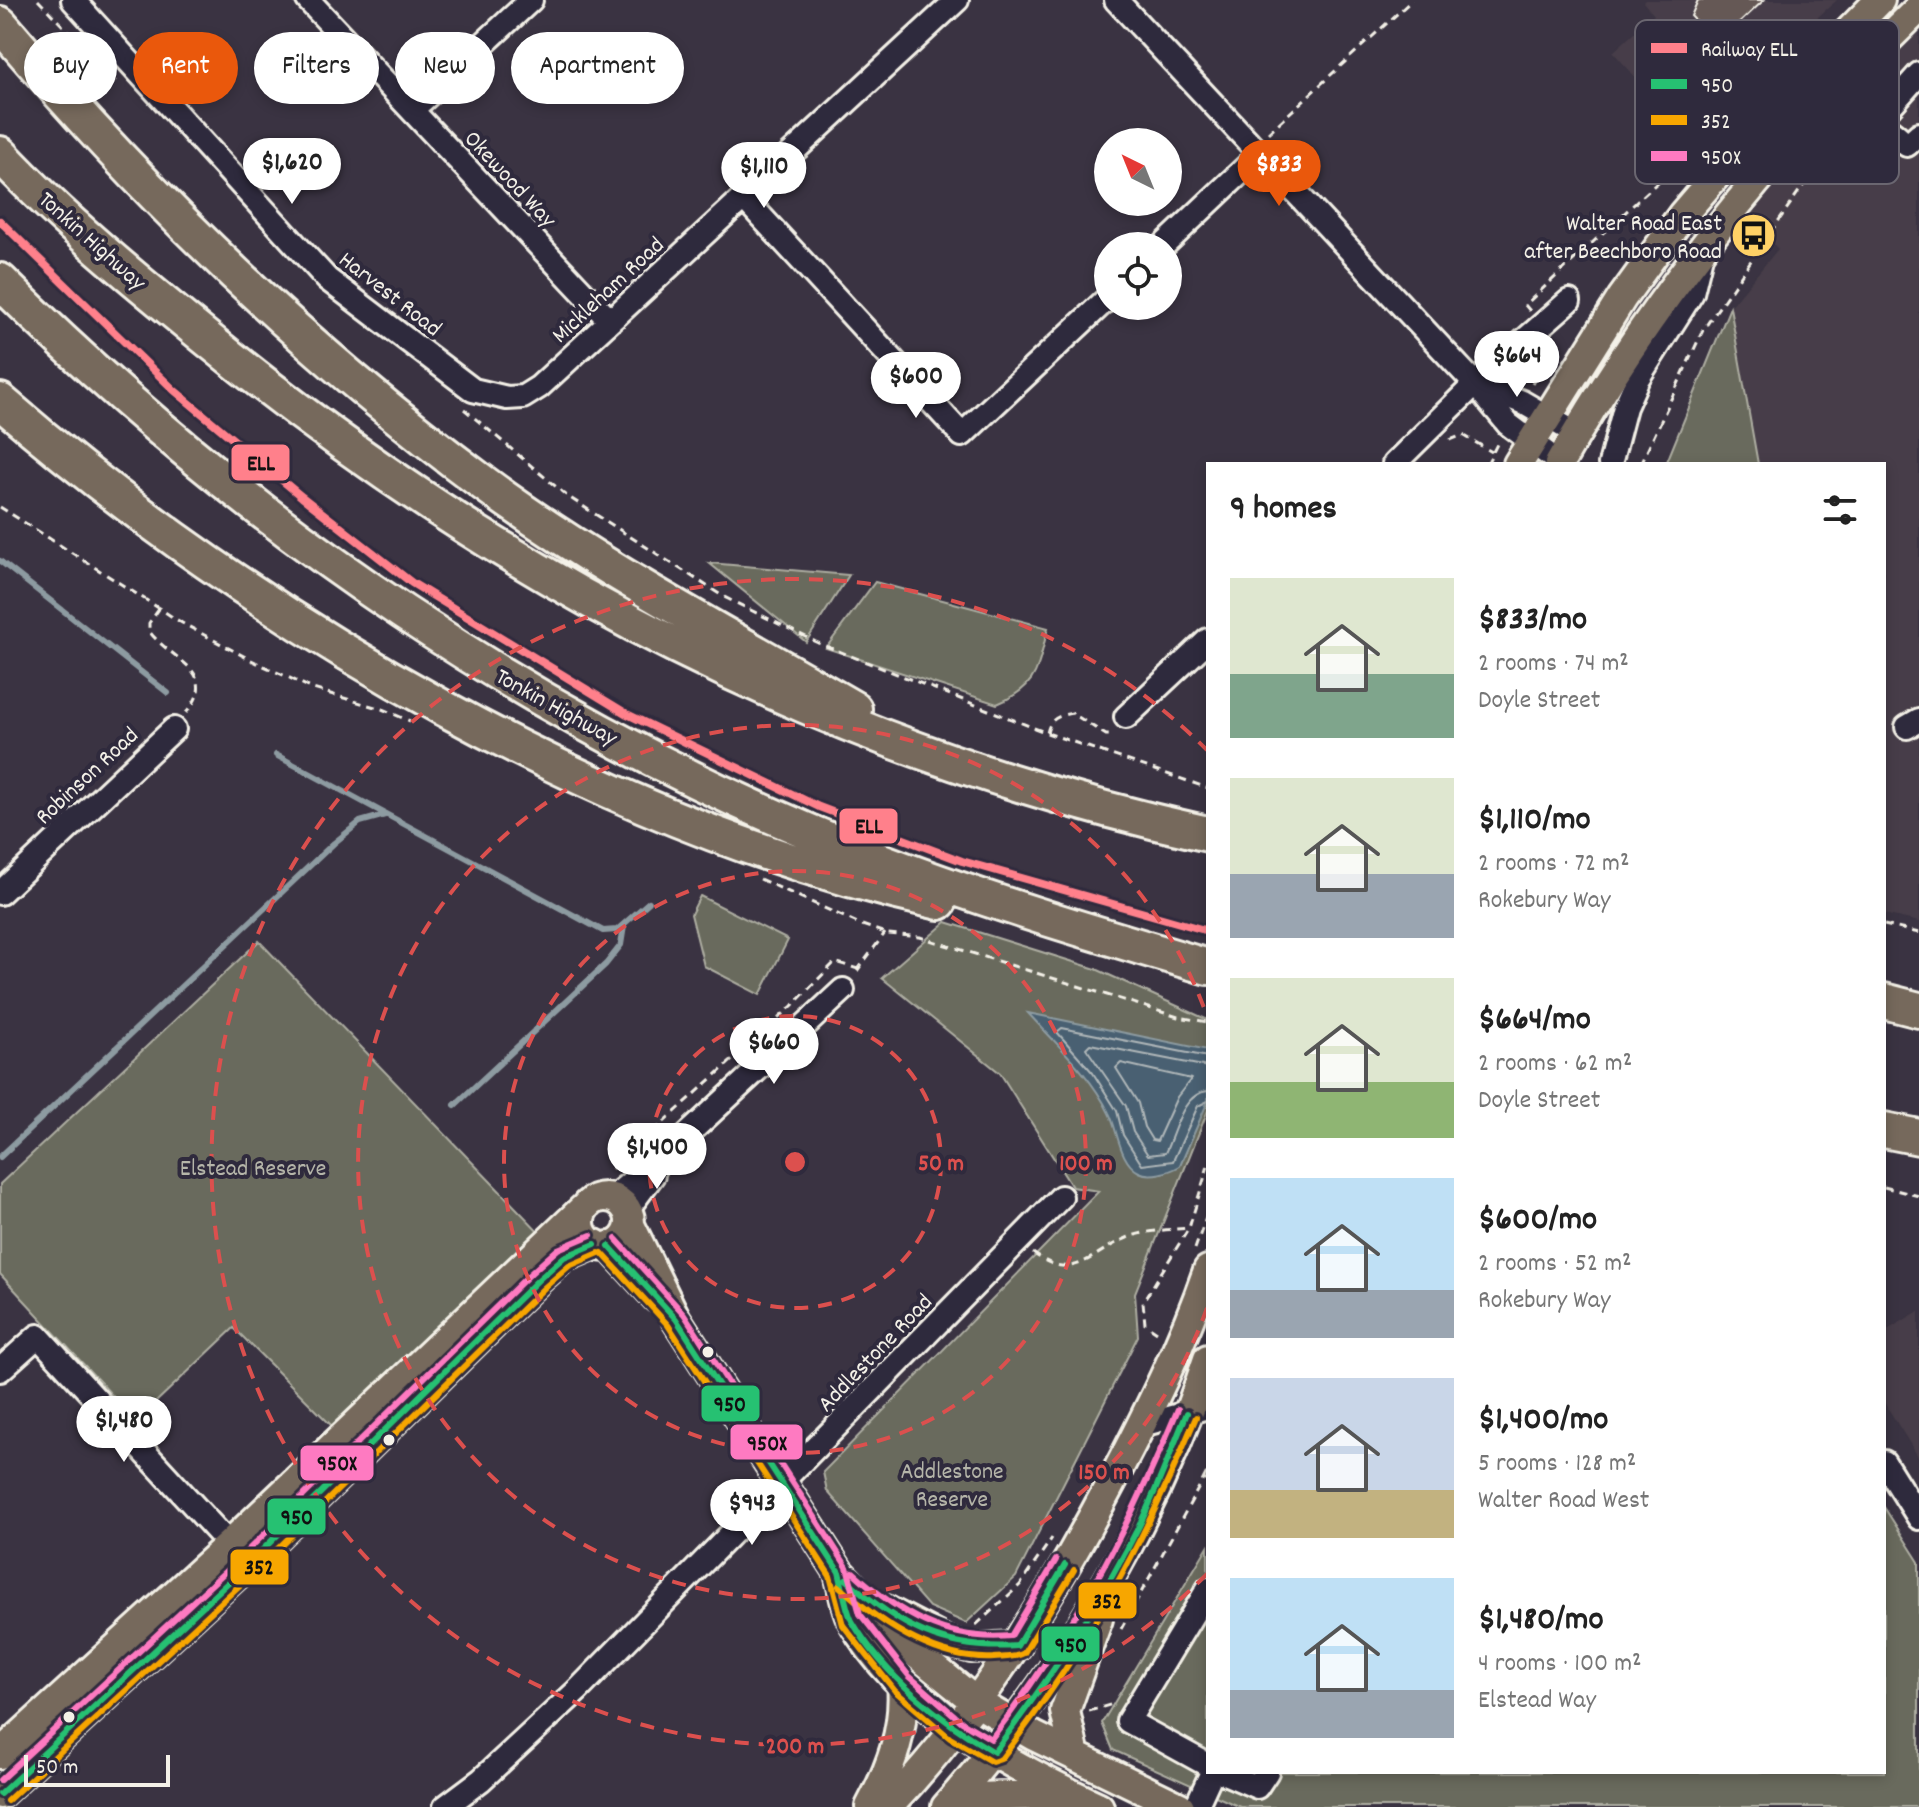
<!DOCTYPE html>
<meta charset="utf-8">
<style>
body{margin:0;font-family:Dekko,sans-serif;background:#f2f2f2;color:#222;height:100vh;display:flex;flex-direction:column;font-size:30px;white-space:nowrap}
*{box-sizing:border-box;margin:0}
p{font-size:26px;color:#767676}
.icon{flex:none;width:44px;height:44px;fill:none;stroke:currentColor;stroke-width:2;stroke-linecap:round;stroke-linejoin:round}
.map{position:relative;flex:1;overflow:hidden}
.side{position:absolute;left:1206px;top:462px;width:680px;height:1312px;display:flex;flex-direction:column;background:#fff;border-radius:0px;box-shadow:0 4px 12px #0003}
.side>*{flex:none}
.banner{position:absolute;left:24px;top:32px;width:760px;height:72px;display:flex;gap:16px}
.needle{width:52px;rotate:317deg}
.fabs{position:absolute;left:1094px;top:128px;display:grid;gap:16px}
.fabs a{display:grid;place-items:center;width:88px;height:88px;border-radius:50%;background:#fff;box-shadow:0 4px 12px #0003;font-size:40px}
.scale{position:absolute;left:24px;bottom:20px;width:146px;box-sizing:border-box;padding-left:8px;border:4px solid #f4f1e8;border-top:0;font-size:22px;line-height:28px;white-space:nowrap;color:#f4f1e8;-webkit-text-stroke:6px #2f2a3d;paint-order:stroke}
.price{position:absolute;translate:-50% -68px;padding:0 18px;border-radius:28px;background:#fff;color:#222;font-size:26px;line-height:52px;filter:drop-shadow(0 2px 4px #0008)}
.price::after{content:'';position:absolute;left:50%;top:48px;width:24px;height:18px;margin-left:-12px;background:inherit;clip-path:polygon(0 0,100% 0,50% 100%)}
.price.selected{background:#ea580c;color:#fff}
ul{padding:0;list-style:none}
li{display:flex;align-items:center;gap:24px;height:200px;padding:0 24px}
li span{display:grid;place-items:center;flex:none;width:224px;height:160px;border-radius:0px;color:#555}
li>.icon{margin-inline-start:auto}
span .icon{width:96px;height:96px;fill:#fffc;stroke-width:1}
li b{font-size:34px}
h2{display:flex;justify-content:space-between;align-items:center;height:96px;padding:0 24px;font-size:34px}
.chip{padding:0 28px;border-radius:36px;background:#fff;box-shadow:0 4px 12px #0003;font-size:28px;line-height:72px}
.chip.selected{background:#ea580c;color:#fff}
.map>svg:first-child{display:block}
.built{fill:#473e48}
.green{fill:#696b5d;stroke:#aeaea2;stroke-width:2}
.water{fill:#496172;stroke:#8d9ba1;stroke-width:2}
.lines{fill:none;stroke-linecap:round;stroke-linejoin:round}
.shore{stroke:#b0b7b9;stroke-width:2}
.stream{stroke:#8d9ba1;stroke-width:6}
.building{fill:#655955;stroke:#f4f1e8;stroke-width:2}
.minor-casing{stroke:#f4f1e8;stroke-width:28}
.major-casing{stroke:#f4f1e8;stroke-width:34}
.highway-casing{stroke:#f4f1e8;stroke-width:40}
.path{stroke:#f4f1e8;stroke-width:3;stroke-dasharray:8 6;stroke-linecap:butt}
.minor{stroke:#2f2a3d;stroke-width:22}
.major{stroke:#76695c;stroke-width:28}
.highway{stroke:#76695c;stroke-width:34}
.bus-1-casing{stroke:#2f2a3d;stroke-width:12}
.bus-2-casing{stroke:#2f2a3d;stroke-width:12}
.bus-3-casing{stroke:#2f2a3d;stroke-width:12}
.bus-1{stroke:#26c172;stroke-width:6}
.bus-2{stroke:#f7a600;stroke-width:6}
.bus-3{stroke:#fe7ac1;stroke-width:6}
.rail-1-casing{stroke:#2f2a3d;stroke-width:14}
.rail-1{stroke:#ff808b;stroke-width:8}
.ring{fill:none;stroke:#dc504e;stroke-width:4;stroke-dasharray:14 10}
.bus-dot{fill:#f4f1e8;stroke:#2f2a3d;stroke-width:3}
.labels{text-anchor:middle;stroke-width:8;stroke-linejoin:round;paint-order:stroke}
.street-label{font-size:24px;fill:#f4f1e8;stroke:#2f2a3d}
.poi-label{font-size:24px;fill:#f4f1e8;stroke:#2f2a3d;text-anchor:end}
.park-label{font-size:24px;fill:#b5b5a9;stroke:#2f2a3d}
.key{fill:#2f2a3d;stroke:#6a6670;stroke-width:2}
.key-label{font-size:22px;fill:#f4f1e8}
.centre{fill:#dc504e;stroke:#2f2a3d;stroke-width:4}
.ring-label{font-size:24px;text-anchor:middle;font-weight:bold;fill:#dc504e;stroke:#2f2a3d;stroke-width:8;stroke-linejoin:round;paint-order:stroke}
.line-badge{stroke:#2f2a3d;stroke-width:3}
.pale-badge-label{font-size:22px;text-anchor:middle;font-weight:bold;fill:#111}
</style>
<div class="map">
<svg width="1919" height="1807" viewBox="0 0 1919 1807">
<rect width="100%" height="100%" fill="#3a3342"/>
<filter id="ink" filterUnits="userSpaceOnUse"><feTurbulence type="fractalNoise" baseFrequency=".0125" numOctaves="2"/><feDisplacementMap in="SourceGraphic" scale="16" xChannelSelector="R" yChannelSelector="G"/><feConvolveMatrix kernelMatrix="1 2 1 2 8 2 1 2 1" color-interpolation-filters="sRGB"/></filter>
<g filter="url(#ink)">
<path class="built" d="M1645 0H1837L1759 69 1690 138 1613 52 1654 15 1643 2Z
M1919 8V922L1884 914V464H1758L1730 307 1778 249 1742 212Z
M1919 1311V1458L1884 1402V1332Z"/>
<path class="green" d="M1730 307 1758 464H1666Z
M709 563 849 575 806 642Z
M875 582 1048 628C1037 669 1039 686 997 704L826 648Z
M700 896 788 940 760 995 704 966 691 914Z
M946 922 1096 969 1208 1020V1110L1135 1293 1138 1336 1016 1577 966 1623 929 1607 827 1491 823 1472 1099 1191 1072 1187 1000 1073 882 978Z
M259 941 545 1238 337 1431 234 1328 136 1421 0 1274V1184Z
M1884 1507 1919 1562V1807H1240L1113 1750 1102 1723 1208 1546V1772H1884Z"/>
<path class="water" d="M1028 1013 1208 1050V1101L1180 1166C1170 1172 1150 1178 1139 1172 1119 1162 1118 1130 1109 1113 1091 1075 1056 1044 1028 1013Z"/>
<g class="lines">
<path class="shore" d="M1208 1057 1062 1028 1057 1032 1093 1073 1117 1111 1123 1135 1142 1165 1173 1161 1198 1106 1208 1101
M1121 1063 1191 1079 1177 1097 1157 1141 1152 1140 1144 1127 1138 1103 1116 1068Z
M1208 1067 1090 1044 1086 1048 1126 1106 1133 1132 1148 1155 1165 1153C1175 1133 1182 1093 1208 1091"/>
<path class="stream" d="M0 561 168 693
M276 755 603 931 617 930 649 902
M455 1105 606 964 621 945 624 926
M0 1157 334 843 360 822 385 815"/>
</g>
<path class="building" d="M1698 0H1764L1717 44 1691 16Z"/>
<g class="lines">
<defs>
<path id="minor" d="M73 0 327 279 473 390 507 398 523 397 539 387 957 0
M308 0 610 321
M1116 0 1475 384 1508 424 1561 464
M1843 82C1857 117 1882 118 1907 145L1919 134
M412 110 531 0
M1878 120 1919 74
M744 198 962 435 1108 298
M1163 246 1260 154
M1477 384 1522 402 1577 434
M1394 464 1475 384 1569 301
M1610 464 1625 407 1638 378 1692 293 1702 252
M1126 717 1208 640
M1907 727 1919 720
M0 893 174 729
M612 1198 673 1148 843 990
M627 1210 653 1175
M0 1370 38 1336 241 1557
M1142 1425 1208 1407
M1884 1462 1919 1518
M1208 1589 1128 1721 1208 1765
M1222 1772 1257 1787 1267 1772
M445 1807 481 1780 577 1691 1061 1197
M1196 1807 1212 1772"/>
<path id="major" d="M1518 464 1622 298 1683 214 1773 109 1880 0
M1559 464C1654 295 1780 142 1919 8
M580 1222a25 25 0 1 1 50 0a25 25 0 1 1-50 0Z
M630 1225 676 1319 839 1572 918 1655 976 1702 1034 1736 1180 1807
M609 1246 657 1298
M839 1573C843 1588 845 1607 852 1620 900 1709 1011 1766 1099 1807
M886 1610 946 1641 971 1648 1017 1646
M0 1754 230 1544 584 1208
M1075 1756 1065 1711 1098 1619
M0 1794 248 1564 538 1280 564 1257 595 1244
M870 1807C891 1768 906 1728 902 1683
M888 1807C980 1710 1050 1599 1112 1481 1148 1413 1183 1343 1208 1270
M946 1807C1061 1677 1153 1524 1208 1359
M946 1807 980 1797 1065 1794"/>
<path id="highway" d="M0 24C143 193 303 349 482 482 598 568 729 636 854 709
M0 154C63 221 134 279 205 337 503 581 830 751 1208 834
M0 281C248 527 539 727 866 855 978 899 1093 933 1208 967
M0 401C254 622 609 828 939 902
M1884 1001 1919 1010
M1884 1130 1919 1137"/>
</defs>
<use href="#minor" class="minor-casing"/>
<use href="#major" class="major-casing"/>
<use href="#highway" class="highway-casing"/>
<path class="path" d="M38 0 116 81
M1268 133 1412 0
M1530 311 1525 305 1751 96
M1532 384 1555 346 1553 343
M464 409 567 496 724 597 818 643 1047 733 1208 788
M1450 440 1463 435 1492 452
M1487 464 1498 442
M1641 464 1703 330 1802 187 1853 129
M0 507 182 623 249 659 313 689 382 709 410 721
M159 609 149 623V631C171 661 222 671 186 713
M1047 733C1050 718 1058 716 1072 713L1106 735H1113
M760 879 862 925 888 934 920 937 1178 1017 1208 1022
M1884 925 1919 933
M857 971 885 933
M612 1169 792 1006 835 962 858 969
M1884 1187 1919 1196
M1195 1249 1208 1212
M1033 1253C1074 1284 1090 1253 1127 1238 1146 1230 1169 1230 1189 1228
M1157 1332 1145 1324 1143 1302 1189 1228 1208 1166
M1203 1480 1208 1470
M976 1625 1020 1585 1052 1538
M1121 1629 1203 1480H1208
M1089 1711 1113 1704"/>
<use href="#minor" class="minor"/>
<use href="#major" class="major"/>
<use href="#highway" class="highway"/>
<defs>
<path id="bus-1" d="M609 1246 676 1319 839 1572C843 1587 845 1607 852 1621 884 1676 940 1721 994 1752 1048 1681 1099 1606 1139 1526 1157 1489 1171 1451 1187 1413
M846 1579C899 1627 945 1651 1017 1646L1065 1565
M0 1794 248 1564 538 1280 564 1257 595 1244"/>
<path id="bus-2" d="M602 1253 668 1325 830 1576 843 1625 895 1691 950 1738 992 1762 1001 1759C1088 1647 1142 1546 1196 1417
M839 1586C881 1624 936 1661 994 1658 1004 1657 1016 1658 1024 1653L1074 1570
M7 1801 255 1571 545 1287 569 1266 599 1253"/>
<path id="bus-3" d="M616 1239 684 1314 847 1567 860 1614 909 1676 962 1722 991 1739C1074 1631 1126 1534 1178 1409
M853 1572C899 1614 947 1642 1011 1636L1056 1560
M0 1780 241 1557 531 1273 558 1249 591 1235"/>
</defs>
<use href="#bus-1" class="bus-1-casing"/>
<use href="#bus-2" class="bus-2-casing"/>
<use href="#bus-3" class="bus-3-casing"/>
<use href="#bus-1" class="bus-1"/>
<use href="#bus-2" class="bus-2"/>
<use href="#bus-3" class="bus-3"/>
<defs>
<path id="rail-1" d="M0 221 174 390 302 497 412 583 627 714 819 807 962 861 1208 931"/>
</defs>
<use href="#rail-1" class="rail-1-casing"/>
<use href="#rail-1" class="rail-1"/>
</g>
</g>
<g class="ring">
<circle cx="795" cy="1162" r="146"/>
<circle cx="795" cy="1162" r="291"/>
<path d="M1207 1308A437 437 0 1 1 1207 1016"/>
<path d="M1207 1574A583 583 0 1 1 1207 750"/>
</g>
<defs>
<symbol id="bus-disc" viewBox="-11 -11 22 22"><circle r="9.5" fill="#ffd166" stroke="#2f2a3d"/><path d="M-5-6H5V4H4V6H2V4H-2V6H-4V4H-5ZM-3.5-4V0h7V-4ZM-3.5 1.2v1.5H-2V1.2ZM2 1.2v1.5H3.5V1.2Z" fill="#111"/></symbol>
</defs>
<g fill-rule="evenodd">
<use href="#bus-disc" x="1728" y="210" width="51" height="51"/>
</g>
<g class="bus-dot">
<circle cx="708" cy="1352" r="7"/>
<circle cx="389" cy="1440" r="7"/>
<circle cx="69" cy="1717" r="7"/>
</g>
<g class="labels">
<g class="street-label">
<text transform="translate(511 178) rotate(47)" y="8">Okewood Way</text>
<text transform="translate(93 240) rotate(42)" y="8">Tonkin Highway</text>
<text transform="translate(607 289) rotate(-43)" y="8">Mickleham Road</text>
<text transform="translate(391 293) rotate(38)" y="8">Harvest Road</text>
<text transform="translate(557 706) rotate(29)" y="8">Tonkin Highway</text>
<text transform="translate(86 775) rotate(-43)" y="8">Robinson Road</text>
<text transform="translate(874 1352) rotate(-46)" y="8">Addlestone Road</text>
</g>
<g class="poi-label">
<text x="1722" y="230">Walter Road East<tspan x="1722" dy="28">after Beechboro Road</tspan></text>
</g>
<g class="park-label">
<text x="253" y="1175">Elstead Reserve</text>
<text x="952" y="1478">Addlestone<tspan x="952" dy="28">Reserve</tspan></text>
</g>
</g>
<rect x="1635" y="20" width="264" height="164" rx="12" class="key"/>
<rect x="1651" y="43" width="36" height="10" fill="#ff808b"/>
<rect x="1651" y="79" width="36" height="10" fill="#26c172"/>
<rect x="1651" y="115" width="36" height="10" fill="#f7a600"/>
<rect x="1651" y="151" width="36" height="10" fill="#fe7ac1"/>
<g class="key-label">
<text x="1701" y="56">Railway ELL</text>
<text x="1701" y="92">950</text>
<text x="1701" y="128">352</text>
<text x="1701" y="164">950X</text>
</g>
<circle cx="795" cy="1162" r="12" class="centre"/>
<g class="ring-label">
<text x="941" y="1170">50 m</text>
<text x="1086" y="1170">100 m</text>
<text x="1104" y="1479">150 m</text>
<text x="795" y="1753">200 m</text>
</g>
<g class="line-badge">
<rect x="230" y="443" width="61" height="39" rx="8" fill="#ff808b"/>
<rect x="838" y="807" width="61" height="38" rx="8" fill="#ff808b"/>
<rect x="700" y="1384" width="61" height="39" rx="8" fill="#26c172"/>
<rect x="729" y="1423" width="75" height="38" rx="8" fill="#fe7ac1"/>
<rect x="299" y="1444" width="76" height="38" rx="8" fill="#fe7ac1"/>
<rect x="266" y="1497" width="61" height="39" rx="8" fill="#26c172"/>
<rect x="229" y="1548" width="61" height="38" rx="8" fill="#f7a600"/>
<rect x="1077" y="1581" width="61" height="39" rx="8" fill="#f7a600"/>
<rect x="1040" y="1625" width="61" height="38" rx="8" fill="#26c172"/>
</g>
<g class="pale-badge-label">
<text x="261" y="470">ELL</text>
<text x="869" y="833">ELL</text>
<text x="730" y="1411">950</text>
<text x="767" y="1450">950X</text>
<text x="337" y="1470">950X</text>
<text x="297" y="1524">950</text>
<text x="259" y="1574">352</text>
<text x="1107" y="1608">352</text>
<text x="1071" y="1652">950</text>
</g>
</svg>
<div class="fabs">
<a><svg class="needle" viewBox="-14 -14 28 28"><path d="M0-13l5 13h-10z" fill="#e53935"/><path d="M0 13l5-13h-10z" fill="#767676"/></svg></a>
<a><svg class="icon" aria-label="locate" viewBox="0 0 24 24"><circle cx="12" cy="12" r="6"/><path d="M12 2v4M12 18v4M2 12h4M18 12h4"/></svg></a>
</div>
<div class="scale">50 m</div>
<b class="price" style="left:292px;top:206px">$1,620</b>
<b class="price selected" style="left:1279px;top:208px">$833</b>
<b class="price" style="left:764px;top:210px">$1,110</b>
<b class="price" style="left:1517px;top:399px">$664</b>
<b class="price" style="left:916px;top:420px">$600</b>
<b class="price" style="left:774px;top:1086px">$660</b>
<b class="price" style="left:657px;top:1191px">$1,400</b>
<b class="price" style="left:124px;top:1464px">$1,480</b>
<b class="price" style="left:752px;top:1547px">$943</b>
<div class="banner">
<a class="chip">Buy</a>
<a class="chip selected">Rent</a>
<a class="chip">Filters</a>
<a class="chip">New</a>
<a class="chip">Apartment</a>
</div>
<section class="side">
<h2>9 homes<svg class="icon" aria-label="filters" viewBox="0 0 24 24"><path d="M4 7h16M4 17h16"/><circle cx="9" cy="7" r="2"/><circle cx="15" cy="17" r="2"/></svg></h2>
<ul>
<li><span style="background:linear-gradient(#dfe7d0 60%,#7fa58c 0)"><svg class="icon" aria-label="home" viewBox="0 0 24 24"><path d="M3 11l9-7 9 7M6 9v11h12V9"/></svg></span><div><b>$833/mo</b><p>2 rooms · 74 m²</p><p>Doyle Street</p></div></li>
<li><span style="background:linear-gradient(#dfe7d0 60%,#9aa5b1 0)"><svg class="icon" aria-label="home" viewBox="0 0 24 24"><path d="M3 11l9-7 9 7M6 9v11h12V9"/></svg></span><div><b>$1,110/mo</b><p>2 rooms · 72 m²</p><p>Rokebury Way</p></div></li>
<li><span style="background:linear-gradient(#dfe7d0 65%,#8fb573 0)"><svg class="icon" aria-label="home" viewBox="0 0 24 24"><path d="M3 11l9-7 9 7M6 9v11h12V9"/></svg></span><div><b>$664/mo</b><p>2 rooms · 62 m²</p><p>Doyle Street</p></div></li>
<li><span style="background:linear-gradient(#bfe0f5 70%,#9aa5b1 0)"><svg class="icon" aria-label="home" viewBox="0 0 24 24"><path d="M3 11l9-7 9 7M6 9v11h12V9"/></svg></span><div><b>$600/mo</b><p>2 rooms · 52 m²</p><p>Rokebury Way</p></div></li>
<li><span style="background:linear-gradient(#c9d6e8 70%,#c2b280 0)"><svg class="icon" aria-label="home" viewBox="0 0 24 24"><path d="M3 11l9-7 9 7M6 9v11h12V9"/></svg></span><div><b>$1,400/mo</b><p>5 rooms · 128 m²</p><p>Walter Road West</p></div></li>
<li><span style="background:linear-gradient(#bfe0f5 70%,#9aa5b1 0)"><svg class="icon" aria-label="home" viewBox="0 0 24 24"><path d="M3 11l9-7 9 7M6 9v11h12V9"/></svg></span><div><b>$1,480/mo</b><p>4 rooms · 100 m²</p><p>Elstead Way</p></div></li>
</ul>
</section>
</div>
